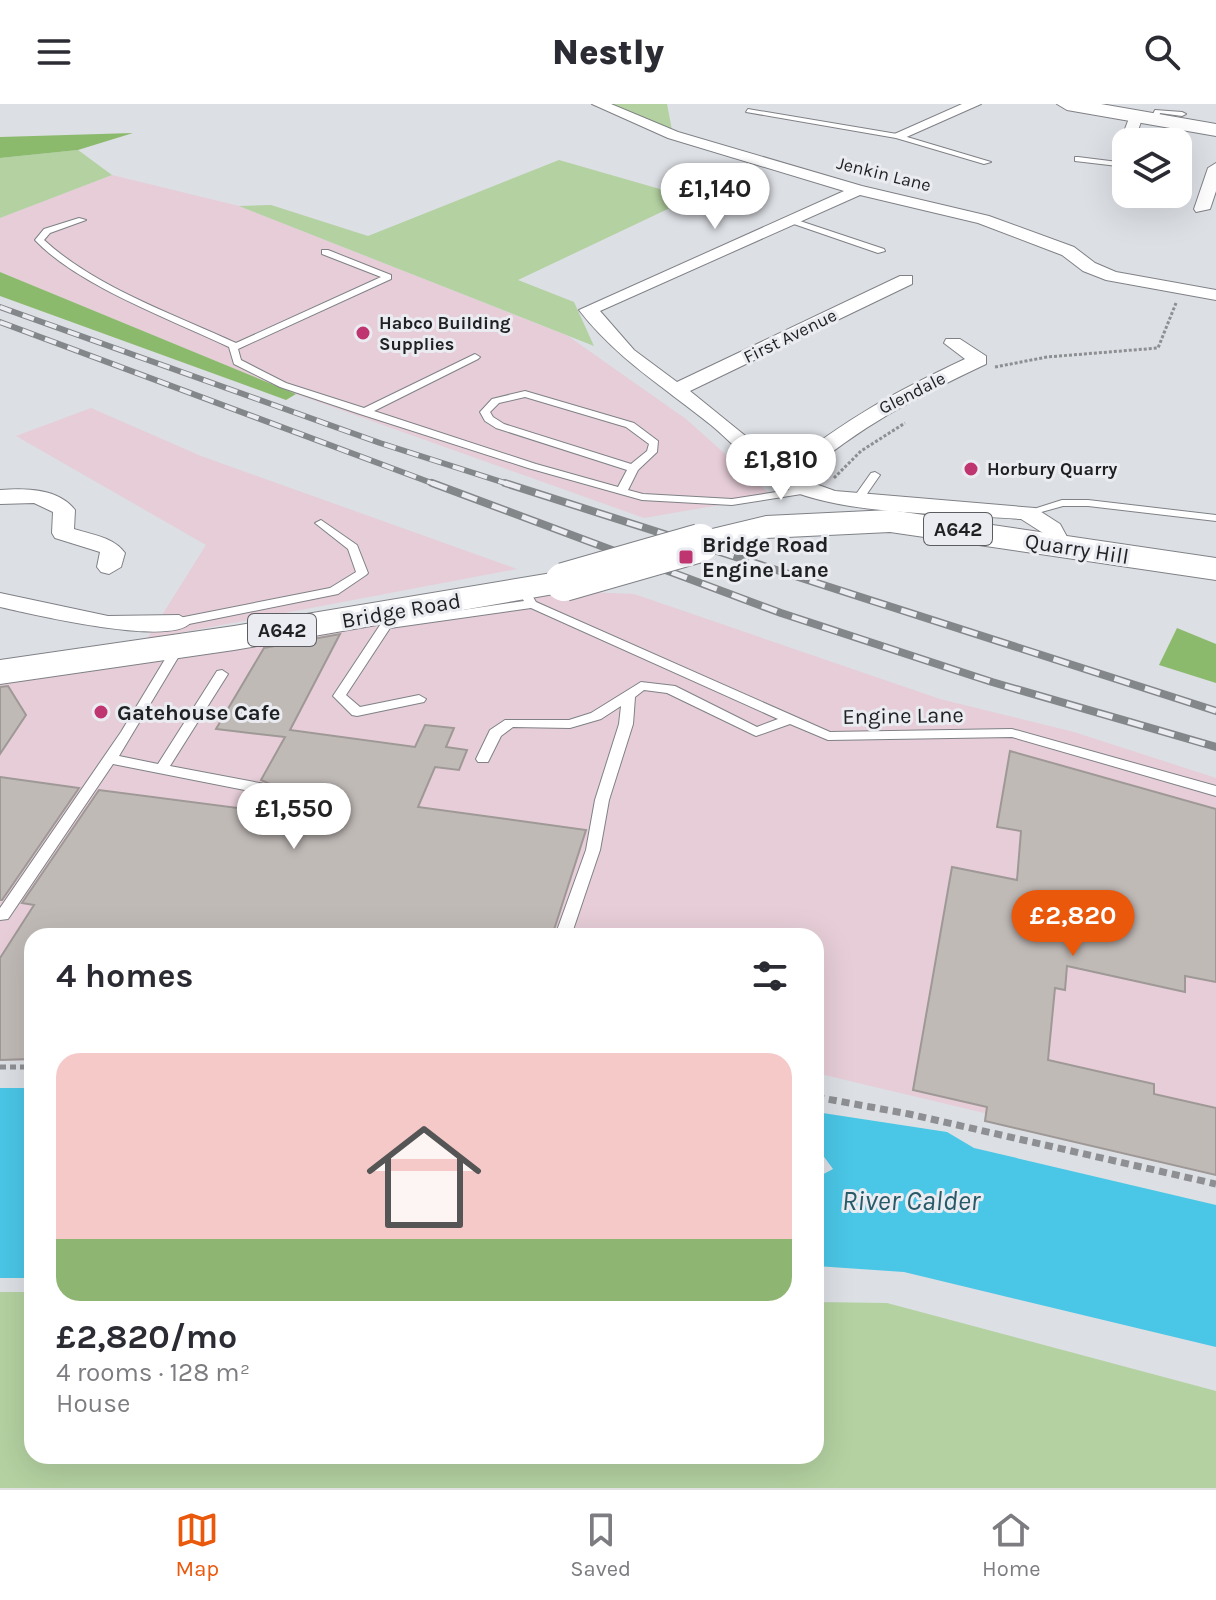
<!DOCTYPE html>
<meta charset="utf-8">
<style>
body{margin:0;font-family:Karla,sans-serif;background:#f2f2f3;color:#2b2b33;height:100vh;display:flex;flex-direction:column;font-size:30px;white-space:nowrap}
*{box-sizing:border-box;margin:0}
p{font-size:26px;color:#7c7c81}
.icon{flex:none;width:44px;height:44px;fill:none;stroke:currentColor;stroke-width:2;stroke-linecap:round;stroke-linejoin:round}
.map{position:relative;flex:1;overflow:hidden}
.details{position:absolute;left:24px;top:824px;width:800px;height:536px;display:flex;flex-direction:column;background:#fff;border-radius:24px;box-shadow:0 8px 32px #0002}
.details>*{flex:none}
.buttons{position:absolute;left:1112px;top:24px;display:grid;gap:16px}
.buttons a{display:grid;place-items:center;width:80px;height:80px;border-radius:16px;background:#fff;box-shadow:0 8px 32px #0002;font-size:40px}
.price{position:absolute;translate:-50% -68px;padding:0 18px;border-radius:28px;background:#fff;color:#222;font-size:26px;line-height:52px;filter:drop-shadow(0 2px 4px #0008)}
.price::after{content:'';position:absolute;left:50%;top:48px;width:24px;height:18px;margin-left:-12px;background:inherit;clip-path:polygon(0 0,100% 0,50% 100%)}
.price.selected{background:#ea580c;color:#fff}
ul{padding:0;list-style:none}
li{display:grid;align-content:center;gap:16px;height:424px;padding:0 32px}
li+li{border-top:2px solid #e1e1e2}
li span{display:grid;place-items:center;height:248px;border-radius:24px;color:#555}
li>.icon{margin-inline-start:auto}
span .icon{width:144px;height:144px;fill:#fffc;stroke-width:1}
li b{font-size:34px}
h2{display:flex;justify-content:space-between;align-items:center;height:96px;padding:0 32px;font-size:34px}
header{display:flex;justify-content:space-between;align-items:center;height:104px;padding:0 32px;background:#fff;font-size:36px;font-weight:800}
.menu{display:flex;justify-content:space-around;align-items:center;height:112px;border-top:2px solid #e1e1e2;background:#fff;font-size:22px;color:#7c7c81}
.menu a{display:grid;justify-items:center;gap:4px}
.menu .selected{color:#ea580c}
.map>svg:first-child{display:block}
.industrial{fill:#e6cdd7}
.green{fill:#b3d1a1}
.forest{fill:#8cba6d}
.water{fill:#4ac6e6}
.building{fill:#c0bab7;stroke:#9e9896;stroke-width:2}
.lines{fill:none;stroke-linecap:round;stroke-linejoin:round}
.lane-casing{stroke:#7f8186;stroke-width:2}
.street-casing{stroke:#7f8186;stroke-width:2}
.secondary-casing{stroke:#7f8186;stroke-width:2}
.highway-casing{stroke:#7f8186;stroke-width:2}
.path-far2{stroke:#8d8f92;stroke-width:3;stroke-dasharray:3 2;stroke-linecap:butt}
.path-far1{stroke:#8d8f92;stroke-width:5;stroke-dasharray:6 4;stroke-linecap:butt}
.path{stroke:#8d8f92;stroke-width:7;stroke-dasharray:8 5;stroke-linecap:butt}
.lane{fill:#fff;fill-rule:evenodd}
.street{fill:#fff;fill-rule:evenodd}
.secondary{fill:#fff;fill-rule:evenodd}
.highway{fill:#fff;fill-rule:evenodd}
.rail-far1-casing{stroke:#84878a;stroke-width:6}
.rail-casing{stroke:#84878a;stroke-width:8}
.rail-far1{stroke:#eaecf1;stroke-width:4;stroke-dasharray:12;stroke-linecap:butt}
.rail{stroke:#eaecf1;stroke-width:5;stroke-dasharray:16;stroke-linecap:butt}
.highway-bridge-casing{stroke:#7f8186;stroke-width:40;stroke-linecap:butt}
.highway-bridge{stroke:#fff;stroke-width:38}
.poi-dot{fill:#bf356f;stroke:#eaecf1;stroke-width:3}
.labels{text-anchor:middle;stroke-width:6;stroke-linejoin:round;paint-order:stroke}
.far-street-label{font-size:18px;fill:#1f2022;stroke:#eaecf1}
.far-poi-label{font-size:18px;font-weight:bold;fill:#1f2022;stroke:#eaecf1;text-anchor:start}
.shield{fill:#eaecf1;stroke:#5c5d60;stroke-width:2}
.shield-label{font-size:20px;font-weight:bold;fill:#1f2022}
.poi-label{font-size:22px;font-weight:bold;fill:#1f2022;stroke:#eaecf1;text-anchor:start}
.street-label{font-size:22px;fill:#1f2022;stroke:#eaecf1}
.near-water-label{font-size:28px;font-style:italic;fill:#285b69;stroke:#eaecf1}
</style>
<header><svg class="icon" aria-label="menu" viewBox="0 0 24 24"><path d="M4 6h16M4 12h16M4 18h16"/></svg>Nestly<svg class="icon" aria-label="search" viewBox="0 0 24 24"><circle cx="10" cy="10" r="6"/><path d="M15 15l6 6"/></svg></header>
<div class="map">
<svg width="1216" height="1384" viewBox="0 0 1216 1384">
<rect width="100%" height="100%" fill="#dcdfe4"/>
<path class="industrial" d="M112 71 239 102 568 232 686 315 772 392 644 414 296 290 0 168V114Z
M91 304 201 352 517 465 147 535 206 441 16 332Z
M558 487 634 490 940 595 1074 628 1216 674V1064L816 969V832H32V956L0 957V581Z"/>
<path class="green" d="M606 0H667L672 26Z
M78 46 112 71 0 114V54Z
M559 56 691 94 518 176 574 198 594 242 239 102 271 101 368 132Z
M0 1188H32V1352H816V1198L887 1199 1216 1287V1384H0Z"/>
<path class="forest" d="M133 29 78 46 0 54V33Z
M0 168 296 290 286 296 0 192Z
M1177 524 1216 540V579L1159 561Z"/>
<path class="water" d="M0 984H32V1174H0Z
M816 1008 947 1028 974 1044 1216 1101V1243L904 1168 816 1162V1074L833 1065 816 1042Z"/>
<path class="building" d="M340 530 290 626 415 643 425 621 454 624 446 643 467 646 459 666 435 663 418 703 586 726 552 832H32V955L0 956V854L34 801 22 799 99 686 245 705 253 691 276 692 279 684 261 676 285 633 216 625 264 544Z
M8 582 26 611 0 650V583Z
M1010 647 1216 705V878L1185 872V888L1067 862 1065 886 1055 884 1048 956 1154 980V990L1216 1004V1071L985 1017 987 1003 913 986 952 763 1017 776 1021 727 997 723Z
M0 673 79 684 2 796H0Z"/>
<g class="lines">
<defs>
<path id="lane" d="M748 5 897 30 991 58 984 60 896 34 746 8Z
M1155 6 1182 8 1186 10 1182 12 1160 9 1158 16 1154 18 1150 16Z
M1078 53 1126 59V63L1075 57V53Z
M79 114 86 116 50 129 44 136C95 183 173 210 236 239L381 173 322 150V146H328L391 171V175L238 245 241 256 286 279 364 304 475 250 480 253 478 255 374 307 536 360 618 383 627 366 496 324 485 317 480 308 492 295 525 287 634 319 658 337 657 348 638 366 628 386 643 390 732 395 808 383 813 386 808 389 732 401 642 396 528 364 360 310 280 283 234 260 229 243C172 216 77 181 35 136L44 125ZM525 293 626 323 649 340 647 347 631 360 504 320 493 313 490 308 499 299Z
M791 114 884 145 885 147 878 149 788 118V114Z
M875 368 880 371 862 397H854V393L871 369Z
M1062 396H1088L1216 411V417L1088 402H1063L1027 412 1021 409Z
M321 416 357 441 368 469 366 471 338 490 179 522 175 521 173 518 175 515 179 514 330 484 356 468 348 445 315 419Z
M523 482 527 483 536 498 830 628 1012 625 1216 682V692L1012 633 828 636 790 620 756 632 667 589 644 586 635 593 633 620 609 696 600 746 571 832H555L586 746 595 696 619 620 621 602 601 615 570 624 513 623 501 632 488 658H478L476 655 490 626 505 616H569L591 609 641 578 675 582 757 623 778 615 531 504 390 524 346 591 360 603 419 591 426 595 424 598 357 612 352 611 333 592 382 518 524 497 517 486Z
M179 538 185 542 119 652 158 660 217 567 222 566 228 570 170 662 270 681 277 686 275 689 270 691 113 660 8 815 0 816V804L121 628 173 542Z"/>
<path id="street" d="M592 0H611L678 28 862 82 989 112 1074 143 1095 159 1116 168 1216 186V196L1106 176 1083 167 1062 151 978 119 860 91 600 207 634 246 677 278 900 172H912V180L690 287 785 364C845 315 895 288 965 255L944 239 946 235H960L986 252V260C912 295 863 321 799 374L835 387 1035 404 1060 420 1072 442 1061 449 1053 447 1043 429 1021 415C956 410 857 411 797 389 764 377 738 343 711 321 664 283 617 255 579 206L844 87 668 34Z
M962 0H981L902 35 890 32Z
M1131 9 1143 12 1134 38H1126V42L1120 38Z
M1216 59V87L1210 105 1196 108 1194 105 1208 64Z
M0 386C25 384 58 384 75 406L74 425C93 431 113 433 125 449L121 463 109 470 101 468 97 463 100 448 55 434 52 429 53 408 34 399 0 400Z
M0 489 108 512 179 511 191 518C173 544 31 510 0 503Z"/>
<path id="secondary" d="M1057 0H1101L1216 20V32L1067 6Z"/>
<path id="highway" d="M890 406 1216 454V476L890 428 766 434 700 450 687 447 682 439 687 431 766 412Z
M564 467 577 470 583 478 577 486 234 546 0 580V556L234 522Z"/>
</defs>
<use href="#lane" class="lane-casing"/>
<use href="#street" class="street-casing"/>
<use href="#secondary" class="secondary-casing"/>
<use href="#highway" class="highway-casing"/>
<path class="path-far2" d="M995 263 1047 253 1158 244 1176 199
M834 374 861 347 905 319"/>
<path class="path-far1" d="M0 963H32"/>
<path class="path" d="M816 993 909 1010 1216 1080"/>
<use href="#lane" class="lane"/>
<use href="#street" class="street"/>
<use href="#secondary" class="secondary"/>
<use href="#highway" class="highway"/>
<defs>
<path id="rail-far1" d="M0 203 380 339 511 381
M0 218 437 381"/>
<path id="rail" d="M432 379 781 509 992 578 1216 643
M505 379 1216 607"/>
</defs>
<use href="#rail-far1" class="rail-far1-casing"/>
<use href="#rail" class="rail-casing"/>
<use href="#rail-far1" class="rail-far1"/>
<use href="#rail" class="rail"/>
<defs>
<path id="highway-bridge" d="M564 478 700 439"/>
</defs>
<use href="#highway-bridge" class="highway-bridge-casing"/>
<use href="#highway-bridge" class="highway-bridge"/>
</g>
<g class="poi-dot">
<circle cx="363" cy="229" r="8"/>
<circle cx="971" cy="365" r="8"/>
<rect x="678" y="445" width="16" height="16" rx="4"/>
<circle cx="101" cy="608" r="8"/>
</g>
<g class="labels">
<g class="far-street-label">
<text transform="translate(884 70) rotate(14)" y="6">Jenkin Lane</text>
<text transform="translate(790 232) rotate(-26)" y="6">First Avenue</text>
<text transform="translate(912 289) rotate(-27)" y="6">Glendale</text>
</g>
<g class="far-poi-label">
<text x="379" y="225">Habco Building<tspan x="379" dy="21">Supplies</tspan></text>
<text x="987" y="371">Horbury Quarry</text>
</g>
<g class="shield">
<rect x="924" y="409" width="68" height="32" rx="6"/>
<rect x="248" y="510" width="68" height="32" rx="6"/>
</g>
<g class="shield-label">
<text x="958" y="432">A642</text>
<text x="282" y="533">A642</text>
</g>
<g class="poi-label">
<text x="702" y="448">Bridge Road<tspan x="702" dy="25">Engine Lane</tspan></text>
<text x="117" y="616">Gatehouse Cafe</text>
</g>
<g class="street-label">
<text transform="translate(1077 444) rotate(9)" y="8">Quarry Hill</text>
<text transform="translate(401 506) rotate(-10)" y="8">Bridge Road</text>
<text transform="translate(903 611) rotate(-1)" y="8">Engine Lane</text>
</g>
<g class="near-water-label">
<text x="911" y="1106">River Calder</text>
</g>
</g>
</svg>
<div class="buttons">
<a><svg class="icon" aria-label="layers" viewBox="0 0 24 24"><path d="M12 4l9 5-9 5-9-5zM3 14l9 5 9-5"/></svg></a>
</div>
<b class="price" style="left:715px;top:127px">£1,140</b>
<b class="price" style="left:781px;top:398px">£1,810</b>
<b class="price" style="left:294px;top:747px">£1,550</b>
<b class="price selected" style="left:1073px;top:854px">£2,820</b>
<section class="details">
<h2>4 homes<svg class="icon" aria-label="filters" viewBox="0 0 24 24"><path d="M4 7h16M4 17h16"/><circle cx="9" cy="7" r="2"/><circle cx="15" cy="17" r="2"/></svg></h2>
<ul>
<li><span style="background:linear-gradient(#f6c9c9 75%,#8fb573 0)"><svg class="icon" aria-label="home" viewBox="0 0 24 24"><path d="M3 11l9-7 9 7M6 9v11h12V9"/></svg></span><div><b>£2,820/mo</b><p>4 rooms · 128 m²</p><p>House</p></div></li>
</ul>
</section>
</div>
<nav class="menu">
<a class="selected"><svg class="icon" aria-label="map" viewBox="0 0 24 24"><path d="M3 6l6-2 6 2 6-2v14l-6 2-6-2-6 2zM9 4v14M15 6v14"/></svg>Map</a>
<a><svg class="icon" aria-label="saved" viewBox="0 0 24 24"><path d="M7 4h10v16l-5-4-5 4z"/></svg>Saved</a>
<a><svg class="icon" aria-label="home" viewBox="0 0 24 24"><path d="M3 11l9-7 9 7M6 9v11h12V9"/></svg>Home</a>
</nav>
